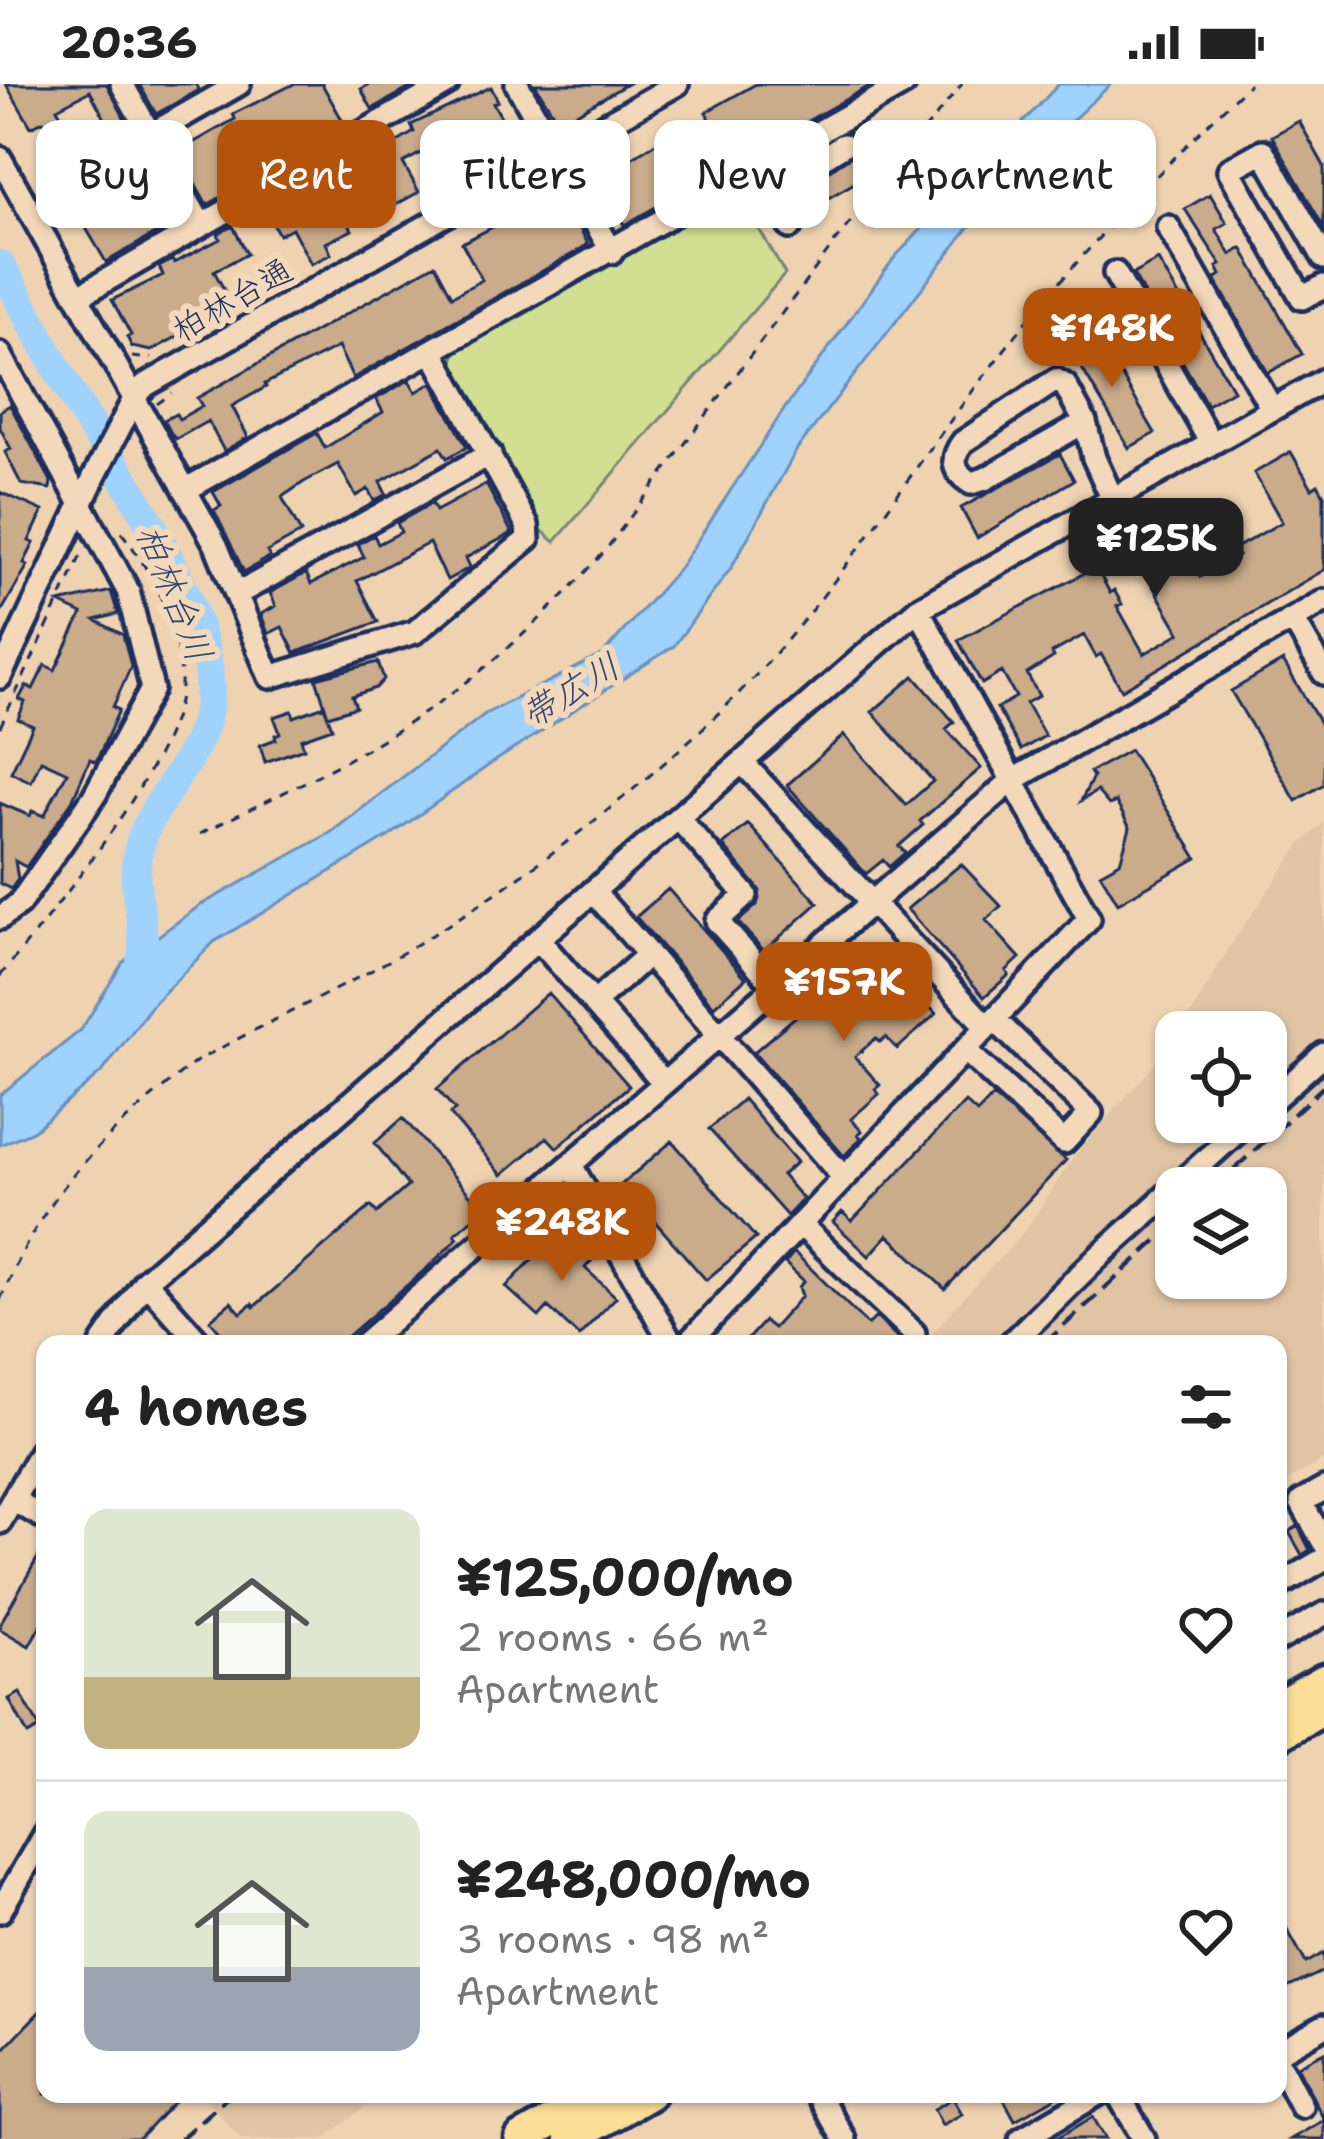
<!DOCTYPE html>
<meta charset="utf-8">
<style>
body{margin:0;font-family:"Shantell Sans","Klee One",sans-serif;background:#f6f6f6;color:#222;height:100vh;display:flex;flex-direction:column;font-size:45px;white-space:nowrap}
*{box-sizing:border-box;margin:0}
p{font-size:39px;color:#767676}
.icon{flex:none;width:66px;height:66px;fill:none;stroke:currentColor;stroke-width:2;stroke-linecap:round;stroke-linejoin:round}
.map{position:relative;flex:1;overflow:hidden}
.drawer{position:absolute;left:36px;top:1251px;width:1251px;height:768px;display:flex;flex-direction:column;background:#fff;border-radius:24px;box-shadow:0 3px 9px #0004}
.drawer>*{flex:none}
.top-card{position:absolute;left:36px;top:36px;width:1254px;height:108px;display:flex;gap:24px}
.controls{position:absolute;left:1155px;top:927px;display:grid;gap:24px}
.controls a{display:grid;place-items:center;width:132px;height:132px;border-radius:24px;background:#fff;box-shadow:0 3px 9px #0004;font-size:60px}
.price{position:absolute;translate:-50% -102px;padding:0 27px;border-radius:24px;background:#b45309;color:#fff;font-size:39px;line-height:78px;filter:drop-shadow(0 3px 6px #0008)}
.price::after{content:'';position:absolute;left:50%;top:72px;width:36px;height:27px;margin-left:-18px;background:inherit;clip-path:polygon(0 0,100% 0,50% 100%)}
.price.current{background:#222;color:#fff}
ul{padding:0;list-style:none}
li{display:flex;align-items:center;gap:36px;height:300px;padding:0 48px}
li+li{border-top:3px solid #e0e0e0}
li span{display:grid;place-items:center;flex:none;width:336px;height:240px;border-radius:24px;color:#555}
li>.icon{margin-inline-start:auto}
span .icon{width:144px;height:144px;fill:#fffc;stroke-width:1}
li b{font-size:51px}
h2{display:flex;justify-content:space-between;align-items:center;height:144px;padding:0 48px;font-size:51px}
.pill{padding:0 42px;border-radius:24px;background:#fff;box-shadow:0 3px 9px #0004;font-size:42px;line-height:108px}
.pill.current{background:#b45309;color:#fff}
.status{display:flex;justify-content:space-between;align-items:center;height:84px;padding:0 60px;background:#fff;direction:ltr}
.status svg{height:33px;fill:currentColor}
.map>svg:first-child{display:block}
.built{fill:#e0c4a4;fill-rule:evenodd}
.green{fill:#d2de91;stroke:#768678;stroke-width:3}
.water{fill:#9fd2fd;stroke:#6a91bd;stroke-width:3}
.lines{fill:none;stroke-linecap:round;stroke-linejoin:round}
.river{stroke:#9fd2fd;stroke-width:30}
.building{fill:#caab8a;stroke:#1b2f5e;stroke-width:3;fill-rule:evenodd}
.minor-casing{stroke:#1b2f5e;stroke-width:30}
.highway-casing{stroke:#1b2f5e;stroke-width:39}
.path{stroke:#1b2f5e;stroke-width:3;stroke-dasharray:9 9;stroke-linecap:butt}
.minor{stroke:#f3d9ba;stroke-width:21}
.highway{stroke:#fcde96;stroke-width:30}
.rail{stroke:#1b2f5e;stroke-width:4.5;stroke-dasharray:18 9;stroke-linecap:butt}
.labels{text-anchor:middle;stroke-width:12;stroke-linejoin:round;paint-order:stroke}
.street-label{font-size:33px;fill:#1b2f5e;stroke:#f3d9ba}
.water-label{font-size:36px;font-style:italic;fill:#2f4776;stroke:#f3d9ba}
</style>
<div class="status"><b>20:36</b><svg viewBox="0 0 49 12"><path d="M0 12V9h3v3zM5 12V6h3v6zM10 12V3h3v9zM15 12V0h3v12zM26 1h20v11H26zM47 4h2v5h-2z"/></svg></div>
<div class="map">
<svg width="1324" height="2055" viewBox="0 0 1324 2055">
<rect width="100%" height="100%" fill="#efd3b1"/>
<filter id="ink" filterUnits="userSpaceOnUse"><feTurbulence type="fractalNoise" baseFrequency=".00833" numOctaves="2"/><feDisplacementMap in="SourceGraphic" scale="24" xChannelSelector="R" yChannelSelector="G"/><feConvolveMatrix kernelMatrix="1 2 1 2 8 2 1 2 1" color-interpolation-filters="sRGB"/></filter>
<g filter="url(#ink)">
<path class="built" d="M1324 738V1375L1278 1403V1260H922L1026 1145 1075 1071 1176 956V1038H1266V948H1181L1231 860 1299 762ZM1176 1104H1266V1194H1176Z
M201 2010H382L324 2055H241Z"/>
<path class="green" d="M737 107 785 190 555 458 541 446 451 285 456 266Z"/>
<path class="water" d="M1059 0H1111L998 106 797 365 731 484 674 562 492 679 391 751 214 858 152 921 103 987 33 1047 0 1061V1011L81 946 123 878 199 822 330 749 485 630 603 570 680 483 785 324 895 173Z"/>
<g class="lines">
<path class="river" d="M0 181C25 223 46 267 71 309 116 386 228 539 207 630 195 682 149 718 138 768 128 817 157 849 134 901"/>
</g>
<path class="building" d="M6 0H107L132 49 86 74 91 86 119 139 144 126 134 106 148 99 170 141 106 178 73 122 85 115 43 37 31 43ZM90 7 107 39 75 56 57 24Z
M139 0H195L199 6 156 30Z
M294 0H322L345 41 209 120 205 118 177 68 235 35 233 30Z
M370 0H417L372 25 361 5Z
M535 0H627L559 39Z
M756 0H873L624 141 606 106 597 111 587 93 602 87 604 91 673 48 685 68 719 52 706 28Z
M491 3 498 17 493 19 509 47 521 46 528 59 479 85 458 48 403 79 419 108 377 131 362 103 338 117 352 146 326 159 331 170 311 180 292 144 279 151 265 125 308 97 312 104 331 96 354 83 350 76 384 57 388 64 414 48 411 41Z
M1299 37 1324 82V144L1272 52Z
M854 70 863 85 857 89 861 95 806 127 795 109Z
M561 108 588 160 576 168 353 294 338 263 265 300 266 303 232 322 248 353 224 367 208 337 176 355 172 351 164 336 176 330 179 335 202 322 197 314 435 180 452 212 482 196 462 159Z
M1210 110 1227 139 1216 145 1231 171 1242 164 1302 270 1268 289 1215 195 1221 191 1217 183 1221 181 1185 125Z
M233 142 247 170 214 187 233 222 151 267 132 263 127 253 131 251 112 216 163 191 159 183 172 176 174 179 220 155 218 150Z
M1158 176 1233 306 1207 321 1133 190Z
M1096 248 1155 349 1129 364 1070 264Z
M409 296 416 308 432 299 467 363 447 374 441 364 380 398 386 410 374 417 368 405 356 412 338 380 304 398 282 413 301 449 267 468 270 473 244 488 214 426 221 422 213 408 317 349 325 364 383 328 376 315Z
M10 321 51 397 50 405 21 400 5 368 11 365 0 344V327Z
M1291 368 1312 404 1318 400 1324 411V486L1122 606 1101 570 1096 573 1084 551 1052 569 1054 573 1027 590 1039 612 1026 619 1045 652 1021 666 997 624 1016 613 1002 588 982 600 958 556 1096 483 1110 509 1114 506 1122 520 1117 522 1144 570 1180 549 1129 461 1168 438 1200 493 1238 472 1234 465 1282 438 1254 389Z
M1060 370 1074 396 977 454 961 424Z
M486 400 512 449 466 474 470 483 467 485 447 496 429 459 357 497 378 538 295 569 282 543 268 550 261 530 276 522 270 509 306 489 311 500 364 473 358 460 374 451 378 460 401 448 397 439 432 419 436 427Z
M0 408 43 427 29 457 34 459 24 479 28 481 0 530Z
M111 507 118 530 95 536 123 551 131 582 113 623 119 626 96 678 90 675 72 717 26 783 15 777 18 795 11 805 0 799V719L30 732 32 727 44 732 67 688 41 676 31 698 11 688 33 642 18 635 25 618 19 615 26 602 33 605 45 581 55 586 82 530 59 519Z
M1283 577 1324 646V700L1296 717 1231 607Z
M378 578 384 595 376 604 352 612 356 623 328 632 316 594Z
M914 592 954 638 946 645 981 684 920 737 923 741 899 762 905 769 889 783 883 776 866 790 787 701 844 651 906 721 933 697 872 628Z
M324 622 332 644 301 655 304 664 265 678 260 661 276 655 275 651 280 649 274 633 292 627 294 633Z
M1130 666 1197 774 1118 819 1100 789 1120 778 1130 744 1116 718 1109 721 1097 707 1081 717 1093 693 1090 688Z
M748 740 818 819 764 867 738 838 757 821 760 807 723 761Z
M961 780 1001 822 986 836 1020 874 1006 887 1009 891 984 913 907 825Z
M668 805 746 894 714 922 636 833Z
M877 863 936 930 897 965 886 953 880 958 876 954 855 973 880 1001 875 1005 879 1010 851 1035 862 1047 858 1050 861 1054 844 1072 754 968Z
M548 909 629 1002 557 1064 547 1053 502 1091 450 1030 455 1026 437 1005Z
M993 1012 1066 1076 945 1205 888 1151 869 1172 833 1138 842 1128 852 1137 965 1018 977 1029Z
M743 1015 797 1078 782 1091 803 1115 787 1132 709 1045Z
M403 1034 483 1126 455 1150 458 1154 426 1185 339 1260H231L210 1236 231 1218 241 1229 252 1220 254 1223 371 1122 377 1129 408 1102 375 1059Z
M672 1057 756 1154 706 1196 622 1100Z
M561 1145 593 1175 585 1184 616 1213 579 1252 548 1223 539 1233 506 1203Z
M794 1168 868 1241 876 1233 904 1260H743L764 1237 773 1244 802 1212 799 1203 804 1197 785 1179Z
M1298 1442 1310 1466 1302 1471 1289 1448Z
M45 1461V1533L29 1562 0 1545V1540Z
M20 1609 40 1644 28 1651 9 1615Z
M1278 1829 1306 1879 1324 1869V1887L1278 1908Z
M45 1922V2010H181L139 2055H0V1969Z
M1324 1968V2055H1291L1324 2036 1297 1982Z
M1001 2010H1062L1015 2036Z
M953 2014 962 2030 942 2041 934 2025Z
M1093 2033 1106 2055H1055Z"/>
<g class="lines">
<defs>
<path id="minor" d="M122 0 201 141
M517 0 612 168
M150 51 239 0
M0 74 216 461 270 593 415 548 528 455 527 441 433 269
M742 94 755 116 770 107 790 143
M770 107 843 61
M1168 143 1272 325
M1324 174 1263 67 1229 86 1302 214 1324 202
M1115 189 1211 359
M79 212 447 0
M0 270 128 507 152 605 93 714 19 820 0 834
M1056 296 1065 301 1085 338 985 395 971 399C953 388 950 375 963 358Z
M1085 338 1094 374 1113 416
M185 406 904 0
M237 510 490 370
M1293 535 1324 589
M0 593 94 393 135 313 146 301 677 0
M742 678 987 943
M678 734 746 811 717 837 776 903
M593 807 844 1094
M538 855 664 999
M594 919 648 871
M965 966 1064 1058 1091 1029 994 935
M1266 1022 1324 970
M571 1081 672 1260
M800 1140 914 1249
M145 1197 201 1260
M102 1260 145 1197 918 525 1324 296
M364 1260 1013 696 1324 517
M687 1260 1089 835 918 525
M1010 1260 1096 1175 1248 1038
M1324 1405 1301 1418 1324 1459
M13 1416 45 1434
M0 1438 45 1360
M1278 1502 1324 1475
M1278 1556 1324 1530
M0 1827 45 1749
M1278 1968 1324 1942
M1278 1978 1301 2022
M818 2010 844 2055
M1118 2010 1144 2055
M1021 2055 1098 2010"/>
<path id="highway" d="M1278 1622 1324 1596
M1278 1651 1324 1625
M521 2055 600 2010
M570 2055 649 2010"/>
</defs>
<use href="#minor" class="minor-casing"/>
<use href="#highway" class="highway-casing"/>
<path class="path" d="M132 273 151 275
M157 320 172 309
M0 643 84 465
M200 750C263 718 328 689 388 652 471 602 541 539 605 467L844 146 962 0
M0 892C49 833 177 677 181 603 183 547 151 483 116 442
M0 1216C11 1193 21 1169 34 1147 74 1078 135 1025 197 977 273 934 356 899 429 853 534 787 642 705 730 618 827 522 898 404 981 296 1061 190 1153 92 1249 0"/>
<use href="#minor" class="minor"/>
<use href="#highway" class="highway"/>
<path class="rail" d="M1214 1104 1324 1002
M1044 1260 1176 1139
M180 2055 231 2010"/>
</g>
</g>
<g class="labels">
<g class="street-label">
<text transform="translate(232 215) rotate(-30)" y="12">柏林台通</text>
</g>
<g class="water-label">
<text transform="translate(175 509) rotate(68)" y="13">柏林台川</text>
<text transform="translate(570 606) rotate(-31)" y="13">帯広川</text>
</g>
</g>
</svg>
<div class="controls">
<a><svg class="icon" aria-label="locate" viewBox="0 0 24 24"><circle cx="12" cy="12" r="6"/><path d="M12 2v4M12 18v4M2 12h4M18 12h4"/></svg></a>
<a><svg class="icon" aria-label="layers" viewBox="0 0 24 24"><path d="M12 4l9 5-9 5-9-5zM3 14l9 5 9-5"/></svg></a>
</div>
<b class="price" style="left:1112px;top:306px">¥148K</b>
<b class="price current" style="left:1156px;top:516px">¥125K</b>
<b class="price" style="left:844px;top:960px">¥157K</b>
<b class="price" style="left:562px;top:1200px">¥248K</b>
<div class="top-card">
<a class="pill">Buy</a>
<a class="pill current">Rent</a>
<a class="pill">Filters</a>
<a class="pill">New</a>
<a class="pill">Apartment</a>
</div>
<section class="drawer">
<h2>4 homes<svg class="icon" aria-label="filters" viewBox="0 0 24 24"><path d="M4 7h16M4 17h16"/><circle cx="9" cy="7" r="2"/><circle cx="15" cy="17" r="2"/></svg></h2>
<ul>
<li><span style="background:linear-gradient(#dfe7d0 70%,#c2b280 0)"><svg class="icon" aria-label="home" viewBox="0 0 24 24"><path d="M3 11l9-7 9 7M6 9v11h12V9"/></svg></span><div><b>¥125,000/mo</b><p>2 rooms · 66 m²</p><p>Apartment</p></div><svg class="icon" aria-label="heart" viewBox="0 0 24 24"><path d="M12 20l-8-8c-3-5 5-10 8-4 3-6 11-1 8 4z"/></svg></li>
<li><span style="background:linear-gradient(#dfe7d0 65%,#9aa5b1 0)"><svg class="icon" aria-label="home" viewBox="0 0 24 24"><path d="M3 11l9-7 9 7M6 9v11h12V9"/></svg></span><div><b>¥248,000/mo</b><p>3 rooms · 98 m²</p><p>Apartment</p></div><svg class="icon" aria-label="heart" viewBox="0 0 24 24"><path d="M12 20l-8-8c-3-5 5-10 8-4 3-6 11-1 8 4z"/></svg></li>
</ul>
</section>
</div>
